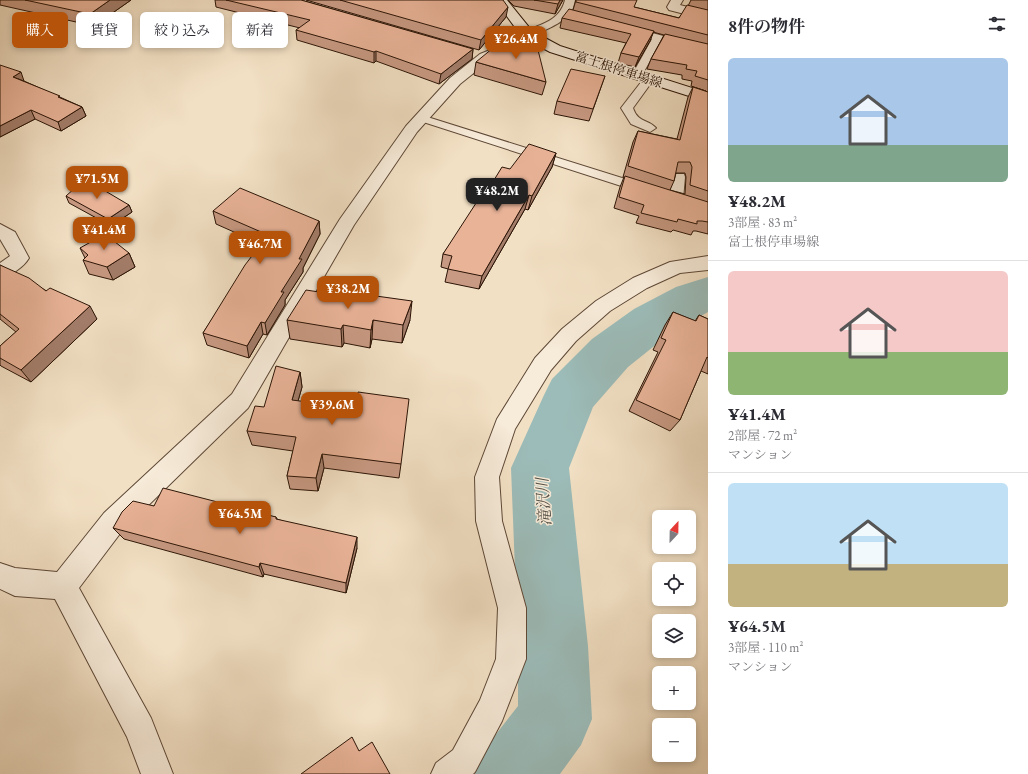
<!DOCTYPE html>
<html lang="ja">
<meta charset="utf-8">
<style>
body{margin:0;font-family:"EB Garamond","Noto Serif JP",serif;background:#f2f2f3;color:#2b2b33;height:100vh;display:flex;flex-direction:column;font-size:15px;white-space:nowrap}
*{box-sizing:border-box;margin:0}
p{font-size:13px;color:#7c7c81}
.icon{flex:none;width:22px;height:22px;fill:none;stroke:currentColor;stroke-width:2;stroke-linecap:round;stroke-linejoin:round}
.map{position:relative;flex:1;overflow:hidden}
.sheet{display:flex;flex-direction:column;background:#fff;width:320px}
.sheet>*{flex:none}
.guide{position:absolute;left:12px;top:12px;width:380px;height:36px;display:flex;gap:8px}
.needle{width:26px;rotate:22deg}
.fabs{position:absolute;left:652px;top:510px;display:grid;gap:8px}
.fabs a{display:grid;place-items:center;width:44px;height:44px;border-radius:6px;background:#fff;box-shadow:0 2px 6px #0003;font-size:20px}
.price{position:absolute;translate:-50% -34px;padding:0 9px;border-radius:8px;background:#b45309;color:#fff;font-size:13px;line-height:26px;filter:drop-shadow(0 1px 2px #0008)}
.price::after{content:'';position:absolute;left:50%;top:24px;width:12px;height:9px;margin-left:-6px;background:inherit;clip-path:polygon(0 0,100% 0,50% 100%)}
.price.active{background:#222;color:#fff}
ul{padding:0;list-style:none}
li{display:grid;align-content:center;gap:8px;height:212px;padding:0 20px}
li+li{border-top:1px solid #e1e1e2}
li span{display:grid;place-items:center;height:124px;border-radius:6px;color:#555}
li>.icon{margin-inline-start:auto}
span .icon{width:72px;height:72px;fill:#fffc;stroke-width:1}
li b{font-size:17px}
h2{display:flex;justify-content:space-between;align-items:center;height:48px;padding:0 20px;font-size:17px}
.pill{padding:0 14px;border-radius:6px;background:#fff;box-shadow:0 2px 6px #0003;font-size:14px;line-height:36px}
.pill.active{background:#b45309;color:#fff}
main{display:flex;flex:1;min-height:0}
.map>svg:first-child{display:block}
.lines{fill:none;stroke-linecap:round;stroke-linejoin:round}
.river{fill:#9cbcb9;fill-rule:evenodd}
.service-casing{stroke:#5d4736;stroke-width:2}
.minor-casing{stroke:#5d4736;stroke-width:2}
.secondary-casing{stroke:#2b1406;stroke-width:2}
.service{fill:#f7ebd9;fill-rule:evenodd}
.minor{fill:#f7ebd9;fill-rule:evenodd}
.secondary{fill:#f7ebd9;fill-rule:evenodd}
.wall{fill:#c89a83;stroke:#2b1406;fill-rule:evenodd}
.shaded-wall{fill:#a37d6a;stroke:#2b1406}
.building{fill:#e9b398;stroke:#2b1406}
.labels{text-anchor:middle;stroke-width:3;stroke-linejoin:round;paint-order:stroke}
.far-street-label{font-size:13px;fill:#2b1406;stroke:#f7ebd9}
.water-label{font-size:16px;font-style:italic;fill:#534f45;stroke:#f7ebd9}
</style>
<main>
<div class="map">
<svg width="708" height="774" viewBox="0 0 708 774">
<rect width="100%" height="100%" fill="#f2e0c4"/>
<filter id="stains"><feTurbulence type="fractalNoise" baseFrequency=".005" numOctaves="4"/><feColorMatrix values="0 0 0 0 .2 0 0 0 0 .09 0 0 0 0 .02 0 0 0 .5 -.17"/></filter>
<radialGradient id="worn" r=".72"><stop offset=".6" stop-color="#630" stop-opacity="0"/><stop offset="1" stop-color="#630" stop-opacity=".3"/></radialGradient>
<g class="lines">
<path class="river" d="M708 277V312L668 335 628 367 593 407 569 468 588 646 592 719 581 745 560 774H474L486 747 518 706V646L511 468 544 395 552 379 592 339 634 309 676 287Z"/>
<defs>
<path id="service" d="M565 0H575C574 4 573 9 571 12 567 21 533 38 523 36L522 34 523 32C541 24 560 21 565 0Z
M630 27 708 48V54L661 41 641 77H633L632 75 652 39 627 32 625 30Z
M649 76 654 79 633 108C638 123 648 119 656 128L650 132 631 124 621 108 645 77Z
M421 115 670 193 674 174H684L685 177 683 199 681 202H671L417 120 415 118Z"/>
<path id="minor" d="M671 0H683L680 5 708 12V20L669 10 667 7Z
M532 33 537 34 538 37 537 40 490 60 460 84 417 132 354 225 248 408 122 531 79 588 151 718 173 774H141L127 737 55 599 15 596 0 589V563L15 568 57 572 104 513 232 394 340 219 406 126 450 78 480 54Z
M0 224 15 232 29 258C24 267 10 276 0 279V263L10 256 0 239Z
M708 256V270L680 273 647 288 610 311 576 341 551 370 515 429 499 477 502 521 526 608V659L502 721 475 772 473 774H431L436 763 453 750 480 700 496 659 498 608 476 521 475 477 497 419 535 358 562 329 596 301 633 278 670 262Z"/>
<path id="secondary" d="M495 0H507L532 31 560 46 708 93V102L550 52 522 37Z"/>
</defs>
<use href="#service" class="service-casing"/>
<use href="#minor" class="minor-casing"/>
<use href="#secondary" class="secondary-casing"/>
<use href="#service" class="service"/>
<use href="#minor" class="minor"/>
<use href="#secondary" class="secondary"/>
</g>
<path class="wall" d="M0 0H131L94 26 0 5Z
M215 0H301L473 49 472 59 439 84 376 61 374 63 297 40 296 30 300 28 216 7Z
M306 0H503L506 17 479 50Z
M508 0H563L555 14 514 6Z
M576 0 634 7 679 18 688 6 691 0H708V234L696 231H693L691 235 673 230 671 232 636 223 639 216 614 208 620 187 624 177H623L633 142 638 131 677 139 688 97 693 87 706 91 691 86 692 81 682 79V75L647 69 651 59 664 35 653 32 650 41 635 67 618 63 621 53 626 43 560 28 562 18 573 10ZM676 173H685L686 177 685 194 670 190 674 181Z
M476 62 546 82 542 95 474 75Z
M605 76 589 121 554 114 557 101Z
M24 81 82 107 86 116 61 131 35 119 0 137Z
M556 153 552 167 528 210 525 209 479 289 445 282 448 269 441 267 443 254 483 198Z
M66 196 129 205 132 212 111 226 69 203Z
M213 211 319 221 320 234 303 268V272L285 300V305L267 335 263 334 249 358 207 345 203 333 261 244 216 224Z
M80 248 129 253 135 267 113 280 89 274 83 260 85 258Z
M0 265 97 319 31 382 1 366 0 365V346L16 332 0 319Z
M673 312 695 321 699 315 708 319V374L701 371 680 420 670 431 629 411 658 352 653 350 665 325Z
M287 320H410L402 343 372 339 370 348 344 343 342 347 290 339Z
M300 372 302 387 298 401 401 464 399 478 324 468 318 491 290 489 287 476 293 451 252 445 247 431 264 407Z
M154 506 276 517 277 519 357 548 346 593 264 574 263 577 124 539 113 528Z"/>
<path class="shaded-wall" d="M110 0H131L94 26 90 14Z
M560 0H563L555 14 558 4Z
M508 7 506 17 479 50 481 40Z
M654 31 650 41 635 67 639 57Z
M473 49 472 59 439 84 441 74Z
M376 51V61L374 63V52Z
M21 72 24 81 13 77Z
M82 107 86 116 61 131 58 122Z
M31 110 35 119 0 137V126Z
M556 153 552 167 528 210 532 196Z
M529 195 525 209 479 289 482 276Z
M129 205 132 212 111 226 108 219Z
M319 221 320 234 303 268V272L285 300V305L267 335 265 323 281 292Z
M129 253 135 267 113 280 107 267Z
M412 301 410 320 402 343 403 325Z
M90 306 97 319 31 382 21 370Z
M373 320 372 339 370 348 371 330Z
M261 322 263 334 249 358 247 346Z
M343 325 344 343 342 347 341 329Z
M300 372 302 387 294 415 292 400Z
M322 454 324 468 318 491 316 478Z
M357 537V548L346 593V583Z
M260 563 264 574 263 577 259 567Z"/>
<path class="building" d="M25 0H110L90 14Z
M226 0H301L473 49 441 74 376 51 374 52 296 30 310 20Z
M340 0H503L508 7 481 40Z
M534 0H560L558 4Z
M576 0H637L634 7 679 18 687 5 708 10V35L576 2Z
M569 9 654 31 639 57 621 53 631 34 562 18Z
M665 34 708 44V80L695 76 697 71 686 69 687 65 651 59Z
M505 43 537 46 546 82 476 62 493 48Z
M0 65 21 72 13 77 60 96 58 97 82 107 58 122 31 110 0 126Z
M571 69 605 76 593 109 557 101Z
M693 87 708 92V191L690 185 692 167 690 162H678L674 181 628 166 638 131 680 140Z
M529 144 556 153 532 196 529 195 482 276 448 269 452 256 443 254 480 197 483 198 502 167 510 169Z
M625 176 708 202V222L702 221H697V224L678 219 677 222 641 213 644 205 619 197Z
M85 179 129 205 108 219 66 196Z
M240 188 319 221 299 259H302L281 292H284L265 323 261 322 247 346 203 333 245 265 268 235 213 211Z
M105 234 129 253 107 267 83 260 88 255 80 248Z
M0 265 29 278 46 291 50 288 90 306 21 370 0 358V346L19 329 0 314Z
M306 290 352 297 353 295 375 299 376 296 412 301 403 325 373 320 371 330 343 325 341 329 287 320Z
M673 312 696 321 699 315 708 319V358L707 357 680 420 636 400 666 340 661 338Z
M276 366 300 372 292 400 355 408 358 392 409 399 401 464 322 454 316 478 287 476 296 437 247 431 255 406 264 407Z
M163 488 276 517V519L357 537 346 583 260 563 259 567 113 528 122 512 133 501 154 506Z
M352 737 359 751 372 742 390 774H301Z"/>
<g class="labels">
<g class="far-street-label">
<text transform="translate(619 69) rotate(18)" y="5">富士根停車場線</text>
</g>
<g class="water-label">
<text transform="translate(543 502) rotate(-94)" y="6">滝沢川</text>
</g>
</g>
<rect width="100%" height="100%" filter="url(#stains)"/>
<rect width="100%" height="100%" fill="url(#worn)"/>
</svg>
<div class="fabs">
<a><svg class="needle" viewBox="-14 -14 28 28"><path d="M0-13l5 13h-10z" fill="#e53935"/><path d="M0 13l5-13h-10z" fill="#7c7c81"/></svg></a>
<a><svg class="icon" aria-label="locate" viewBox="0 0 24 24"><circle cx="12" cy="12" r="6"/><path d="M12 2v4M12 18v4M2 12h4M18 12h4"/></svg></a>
<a><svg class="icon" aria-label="layers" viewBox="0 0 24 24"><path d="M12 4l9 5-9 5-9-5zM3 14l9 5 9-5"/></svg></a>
<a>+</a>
<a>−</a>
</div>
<b class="price" style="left:516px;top:60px">¥26.4M</b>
<b class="price" style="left:97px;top:200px">¥71.5M</b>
<b class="price active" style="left:497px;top:212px">¥48.2M</b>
<b class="price" style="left:104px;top:251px">¥41.4M</b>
<b class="price" style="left:260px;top:265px">¥46.7M</b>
<b class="price" style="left:348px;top:310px">¥38.2M</b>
<b class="price" style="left:332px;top:426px">¥39.6M</b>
<b class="price" style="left:240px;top:535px">¥64.5M</b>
<div class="guide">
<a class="pill active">購入</a>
<a class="pill">賃貸</a>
<a class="pill">絞り込み</a>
<a class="pill">新着</a>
</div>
</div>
<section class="sheet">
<h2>8件の物件<svg class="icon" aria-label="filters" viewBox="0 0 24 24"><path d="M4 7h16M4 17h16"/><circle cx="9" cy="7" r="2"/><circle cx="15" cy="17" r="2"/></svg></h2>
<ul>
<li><span style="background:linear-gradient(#a9c7e8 70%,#7fa58c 0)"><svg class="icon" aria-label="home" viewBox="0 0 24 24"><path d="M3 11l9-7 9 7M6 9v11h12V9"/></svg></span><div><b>¥48.2M</b><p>3部屋 · 83 m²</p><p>富士根停車場線</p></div></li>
<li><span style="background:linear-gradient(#f6c9c9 65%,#8fb573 0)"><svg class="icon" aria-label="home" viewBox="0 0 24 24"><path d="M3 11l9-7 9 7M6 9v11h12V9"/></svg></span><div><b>¥41.4M</b><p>2部屋 · 72 m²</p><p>マンション</p></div></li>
<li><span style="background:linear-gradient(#bfe0f5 65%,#c2b280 0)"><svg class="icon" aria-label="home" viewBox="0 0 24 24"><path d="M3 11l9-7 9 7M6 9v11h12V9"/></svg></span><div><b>¥64.5M</b><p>3部屋 · 110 m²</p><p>マンション</p></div></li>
</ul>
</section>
</main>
